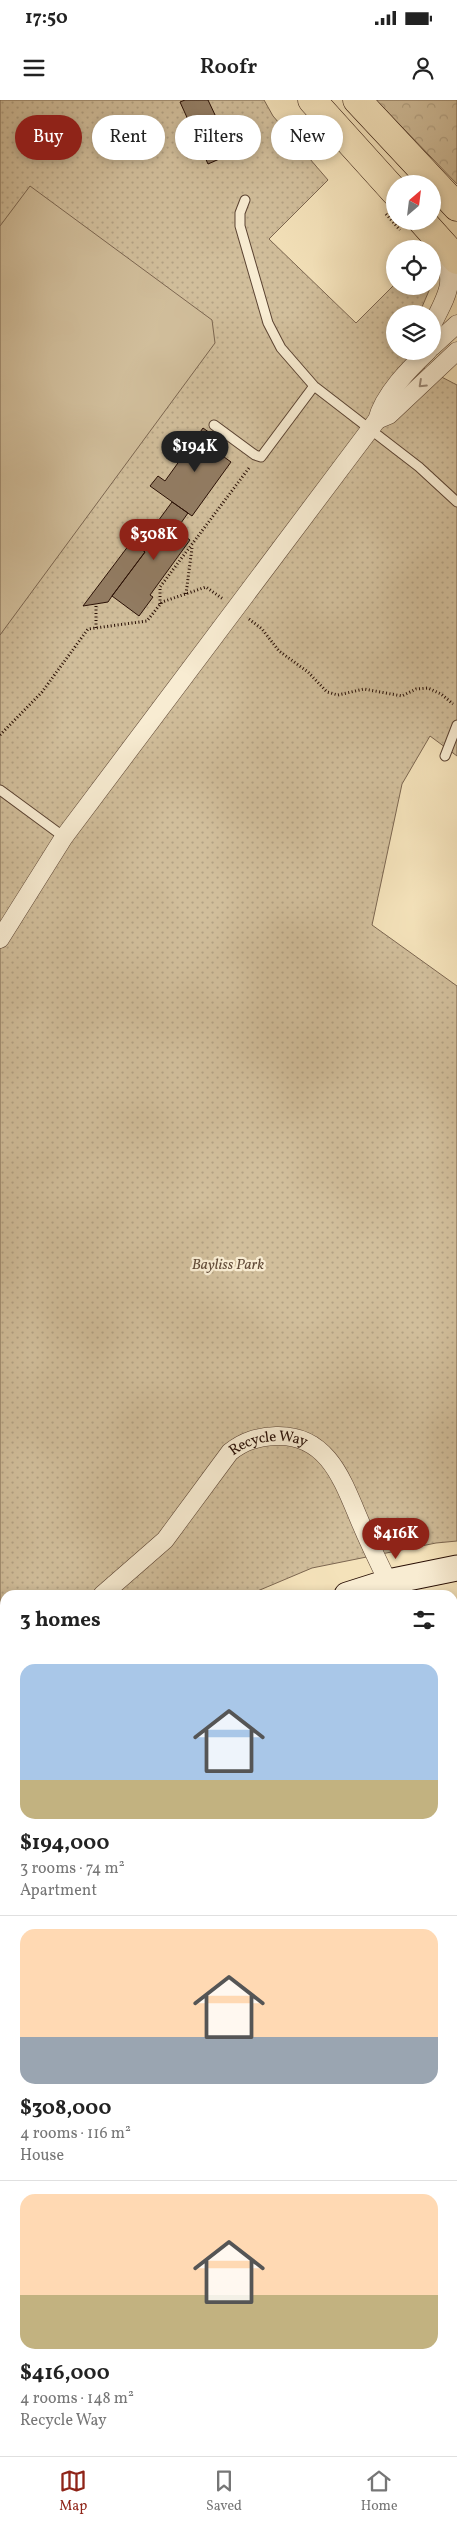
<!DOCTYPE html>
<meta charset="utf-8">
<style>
body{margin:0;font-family:Vollkorn,serif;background:#f6f6f6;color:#222;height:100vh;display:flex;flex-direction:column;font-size:19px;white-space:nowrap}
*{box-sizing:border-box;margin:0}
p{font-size:16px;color:#767676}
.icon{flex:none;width:28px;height:28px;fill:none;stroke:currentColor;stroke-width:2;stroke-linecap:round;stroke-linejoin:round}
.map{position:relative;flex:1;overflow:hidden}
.panel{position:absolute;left:0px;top:1490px;width:458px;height:866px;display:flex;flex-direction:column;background:#fff;border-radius:15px 15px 0 0;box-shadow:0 2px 8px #0003}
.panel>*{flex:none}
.hud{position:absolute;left:15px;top:15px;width:428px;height:45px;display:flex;gap:10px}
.needle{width:32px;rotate:28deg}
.controls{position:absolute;left:386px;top:75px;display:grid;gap:10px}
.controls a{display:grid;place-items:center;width:55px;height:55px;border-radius:50%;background:#fff;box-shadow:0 2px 8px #0003;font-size:25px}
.price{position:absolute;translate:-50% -42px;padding:0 11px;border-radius:18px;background:#8f2418;color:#fff;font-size:16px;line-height:32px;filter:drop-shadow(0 1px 2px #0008)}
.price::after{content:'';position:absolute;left:50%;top:30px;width:15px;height:11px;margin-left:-8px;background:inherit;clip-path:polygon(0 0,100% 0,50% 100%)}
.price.on{background:#222;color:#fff}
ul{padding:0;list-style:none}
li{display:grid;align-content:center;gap:10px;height:265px;padding:0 20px}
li+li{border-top:1px solid #e0e0e0}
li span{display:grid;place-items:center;height:155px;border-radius:15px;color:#555}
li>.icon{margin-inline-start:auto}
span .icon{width:90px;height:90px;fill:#fffc;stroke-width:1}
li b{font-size:21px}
h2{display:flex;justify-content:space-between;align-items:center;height:60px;padding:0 20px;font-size:21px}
.tag{padding:0 18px;border-radius:22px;background:#fff;box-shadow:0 2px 8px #0003;font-size:18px;line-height:45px}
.tag.on{background:#8f2418;color:#fff}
.status{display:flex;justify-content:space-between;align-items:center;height:35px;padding:0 25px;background:#fff;direction:ltr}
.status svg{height:14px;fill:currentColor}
header{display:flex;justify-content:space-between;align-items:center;height:65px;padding:0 20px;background:#fff;font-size:22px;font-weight:600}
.tabs{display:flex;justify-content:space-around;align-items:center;height:70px;border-top:1px solid #e0e0e0;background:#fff;font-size:14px;color:#767676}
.tabs a{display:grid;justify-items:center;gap:2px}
.tabs .on{color:#8f2418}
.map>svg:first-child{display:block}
.grass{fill:url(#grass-dots);stroke:#7c6650}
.forest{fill:url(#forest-crowns);stroke:#7c6650}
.garden{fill:#d1be9b;stroke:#7c6650}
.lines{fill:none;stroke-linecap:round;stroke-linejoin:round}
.stream{stroke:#79624c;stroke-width:5.5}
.building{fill:#927c63;stroke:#280e04}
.lane-casing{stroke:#5b4332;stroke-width:11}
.street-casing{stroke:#5b4332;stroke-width:19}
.secondary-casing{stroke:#280e04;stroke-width:27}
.primary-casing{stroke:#280e04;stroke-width:29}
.path{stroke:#280e04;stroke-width:3;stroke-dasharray:1 2.5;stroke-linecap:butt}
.lane{stroke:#f8ecd2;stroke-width:9}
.street{stroke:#f8ecd2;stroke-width:18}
.secondary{stroke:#f8ecd2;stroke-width:25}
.primary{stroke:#f4e2ba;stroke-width:28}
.oneway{stroke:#9a8875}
.labels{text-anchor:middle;stroke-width:4.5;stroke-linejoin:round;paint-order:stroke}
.park-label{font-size:15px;font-style:italic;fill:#634c39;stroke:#f8ecd2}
.street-label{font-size:15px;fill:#280e04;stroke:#f8ecd2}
</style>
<div class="status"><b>17:50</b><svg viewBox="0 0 49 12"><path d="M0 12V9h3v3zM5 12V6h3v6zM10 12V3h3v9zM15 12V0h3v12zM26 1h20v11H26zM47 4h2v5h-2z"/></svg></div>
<header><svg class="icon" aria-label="menu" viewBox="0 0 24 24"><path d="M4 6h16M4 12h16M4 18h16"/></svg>Roofr<svg class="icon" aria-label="person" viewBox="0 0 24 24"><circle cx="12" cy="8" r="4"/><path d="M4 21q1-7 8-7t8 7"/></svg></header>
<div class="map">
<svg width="457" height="2356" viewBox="0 0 457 2356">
<defs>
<pattern id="grass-dots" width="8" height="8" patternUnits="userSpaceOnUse" patternTransform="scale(1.25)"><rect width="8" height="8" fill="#d1be9b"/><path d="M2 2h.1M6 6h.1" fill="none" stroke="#b3a284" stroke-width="1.8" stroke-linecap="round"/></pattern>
<pattern id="forest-crowns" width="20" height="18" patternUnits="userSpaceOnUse" patternTransform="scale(1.25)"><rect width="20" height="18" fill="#d1be9b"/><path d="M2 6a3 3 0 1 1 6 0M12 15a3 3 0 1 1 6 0" fill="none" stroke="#b3a284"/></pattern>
</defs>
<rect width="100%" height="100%" fill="#f4e2ba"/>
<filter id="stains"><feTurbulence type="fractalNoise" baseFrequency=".004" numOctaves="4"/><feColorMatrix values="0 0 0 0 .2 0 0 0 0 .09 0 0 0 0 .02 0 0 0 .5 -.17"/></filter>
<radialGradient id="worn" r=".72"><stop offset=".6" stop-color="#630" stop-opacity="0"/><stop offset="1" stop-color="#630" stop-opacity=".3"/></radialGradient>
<path class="grass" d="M0 0H264L273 16 328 80 269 139 356 223 395 184V186H431L419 214H395V251H403L401 256 457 285V656L430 636 402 684 372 825 457 886V1441L436 1443 312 1468 248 1495H5V1632L0 1635Z
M453 1504H457V1954L453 1955Z
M5 1687V2120L0 2122V1689Z"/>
<path class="forest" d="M376 0H457V84Z"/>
<path class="garden" d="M30 86 212 220 215 243 0 535V126Z"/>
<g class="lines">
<path class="stream" d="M452 1796 457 1791
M0 1888 5 1882
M223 2351V2356"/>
</g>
<path class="building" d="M185 0H208L233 53 208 64 180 2Z
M203 328 227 345 220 354 231 362 192 416 150 386 158 376 165 381Z
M172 402 188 413 176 430 190 440 150 495 153 497 139 516 112 496 145 452 139 447Z
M132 441 145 452 112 496 108 502 83 506Z"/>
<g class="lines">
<defs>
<path id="lane" d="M245 100 240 113V126L268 223 281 248 314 286 419 367 457 402
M214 325 255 355 261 357 314 286
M445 656 457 625
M0 690 64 737"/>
<g id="street">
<path d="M432 225C448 193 456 184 442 148"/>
<path d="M432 247 457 224"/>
<path d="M377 320 389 315 457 251"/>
<path d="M0 839 64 737 377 320C384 294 409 269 428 251"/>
<path id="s1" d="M102 1495 165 1440 230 1352C244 1341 257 1337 276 1336 330 1334 344 1385 362 1426 370 1445 379 1463 388 1482"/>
<path d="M0 1552 5 1550"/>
</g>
<path id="secondary" d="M347 1495 388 1482 457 1468
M0 1657 5 1654"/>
<path id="primary" d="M312 0 395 92
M357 0 457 107
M422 121 457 160"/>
</defs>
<use href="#lane" class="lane-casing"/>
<use href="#street" class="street-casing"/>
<use href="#secondary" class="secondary-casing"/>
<use href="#primary" class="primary-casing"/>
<path class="path" d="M386 114 400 130
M186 494 192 448
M160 504V487L249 368
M249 519 262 529 279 551 308 572 327 592 338 595 364 589 402 596 416 589 428 588 441 594 453 604
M96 528V504
M0 635 42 592 88 529 147 521 162 502 206 487 223 499
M452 1946 457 1944"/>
<use href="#lane" class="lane"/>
<use href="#street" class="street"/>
<use href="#secondary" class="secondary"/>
<use href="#primary" class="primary"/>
</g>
<defs><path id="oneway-chevron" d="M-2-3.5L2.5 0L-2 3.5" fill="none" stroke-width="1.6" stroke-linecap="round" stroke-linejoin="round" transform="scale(1.25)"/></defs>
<use class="oneway" href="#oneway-chevron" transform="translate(422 284) rotate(137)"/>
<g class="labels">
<g class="park-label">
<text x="228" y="1169">Bayliss Park</text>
</g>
<g class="street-label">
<text dy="5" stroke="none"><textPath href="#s1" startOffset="234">Recycle Way</textPath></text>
</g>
</g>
<rect width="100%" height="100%" filter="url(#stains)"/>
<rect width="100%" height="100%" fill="url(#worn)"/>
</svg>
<div class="controls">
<a><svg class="needle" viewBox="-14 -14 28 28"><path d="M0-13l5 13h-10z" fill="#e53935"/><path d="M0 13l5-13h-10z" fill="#767676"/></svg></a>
<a><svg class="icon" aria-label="locate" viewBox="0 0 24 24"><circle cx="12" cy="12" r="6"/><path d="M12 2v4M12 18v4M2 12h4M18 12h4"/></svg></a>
<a><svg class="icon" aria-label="layers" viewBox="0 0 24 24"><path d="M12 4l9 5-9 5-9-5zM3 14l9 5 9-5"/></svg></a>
</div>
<b class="price on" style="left:195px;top:373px">$194K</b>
<b class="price" style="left:154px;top:461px">$308K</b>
<b class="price" style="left:396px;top:1460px">$416K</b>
<div class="hud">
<a class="tag on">Buy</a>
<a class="tag">Rent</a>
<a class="tag">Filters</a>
<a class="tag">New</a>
</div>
<section class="panel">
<h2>3 homes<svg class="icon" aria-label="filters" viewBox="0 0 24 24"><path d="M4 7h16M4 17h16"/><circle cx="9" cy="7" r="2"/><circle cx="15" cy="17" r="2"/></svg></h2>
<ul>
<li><span style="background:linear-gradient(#a9c7e8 75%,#c2b280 0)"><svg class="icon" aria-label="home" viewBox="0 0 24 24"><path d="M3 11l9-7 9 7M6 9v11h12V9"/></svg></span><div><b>$194,000</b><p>3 rooms · 74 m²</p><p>Apartment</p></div></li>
<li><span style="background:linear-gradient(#ffd9b3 70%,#9aa5b1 0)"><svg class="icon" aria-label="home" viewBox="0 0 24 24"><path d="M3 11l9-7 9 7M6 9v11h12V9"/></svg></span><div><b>$308,000</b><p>4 rooms · 116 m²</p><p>House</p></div></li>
<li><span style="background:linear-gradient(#ffd9b3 65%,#c2b280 0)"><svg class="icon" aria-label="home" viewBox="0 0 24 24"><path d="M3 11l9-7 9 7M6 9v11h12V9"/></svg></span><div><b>$416,000</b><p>4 rooms · 148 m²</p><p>Recycle Way</p></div></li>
</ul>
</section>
</div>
<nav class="tabs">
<a class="on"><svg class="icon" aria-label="map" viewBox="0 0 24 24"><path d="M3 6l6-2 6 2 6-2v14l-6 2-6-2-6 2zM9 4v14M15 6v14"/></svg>Map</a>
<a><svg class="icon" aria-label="saved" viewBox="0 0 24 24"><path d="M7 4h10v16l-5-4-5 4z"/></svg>Saved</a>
<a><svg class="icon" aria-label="home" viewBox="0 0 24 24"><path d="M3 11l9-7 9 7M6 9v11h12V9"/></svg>Home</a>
</nav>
